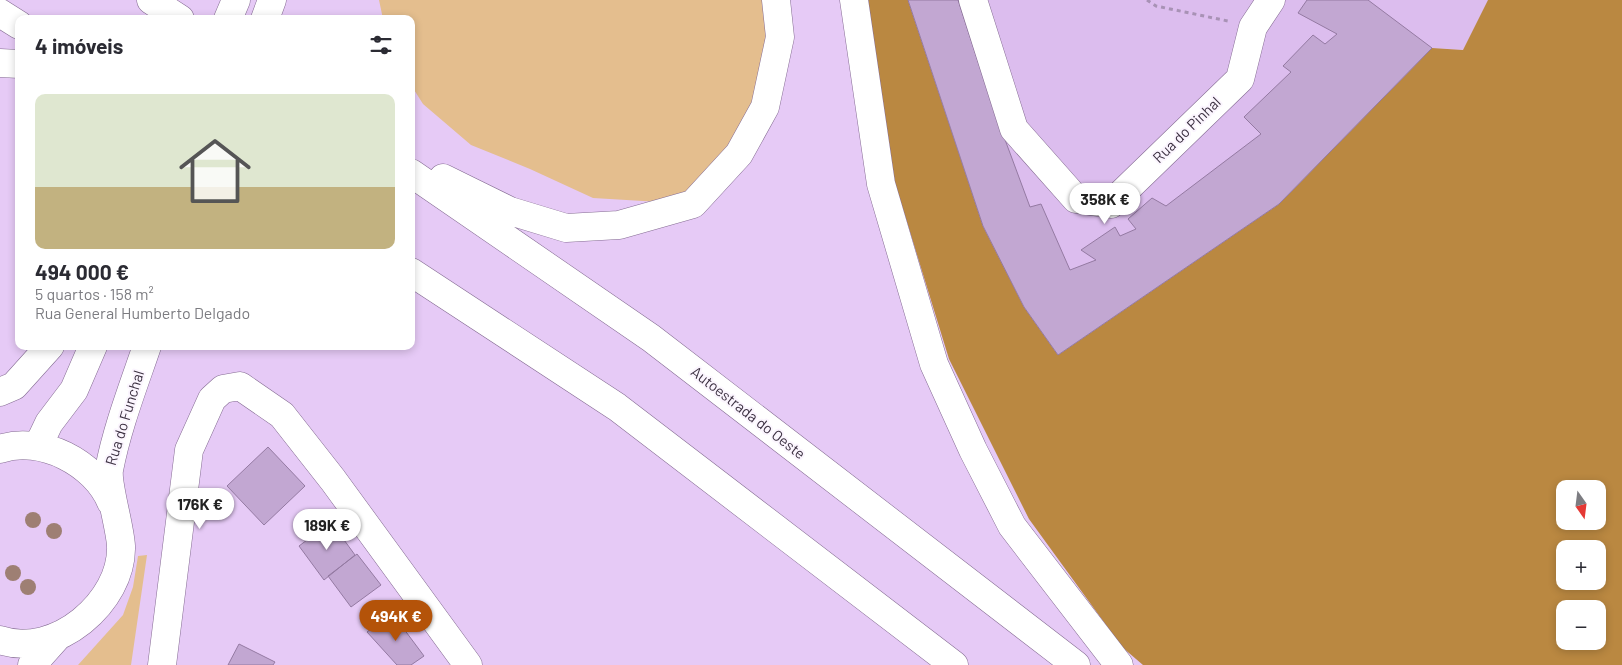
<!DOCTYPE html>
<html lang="pt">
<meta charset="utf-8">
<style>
body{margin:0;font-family:Barlow,sans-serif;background:#f2f2f3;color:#2b2b33;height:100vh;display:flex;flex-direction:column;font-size:19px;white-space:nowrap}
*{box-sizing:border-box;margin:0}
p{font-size:16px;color:#7c7c81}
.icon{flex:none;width:28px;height:28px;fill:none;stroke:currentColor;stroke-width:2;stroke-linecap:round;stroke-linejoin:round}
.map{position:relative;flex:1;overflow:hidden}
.side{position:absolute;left:15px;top:15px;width:400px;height:335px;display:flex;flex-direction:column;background:#fff;border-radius:10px;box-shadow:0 2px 8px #0003}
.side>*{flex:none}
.needle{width:32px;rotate:166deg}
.tools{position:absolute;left:1556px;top:480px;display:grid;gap:10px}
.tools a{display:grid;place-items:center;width:50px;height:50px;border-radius:10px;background:#fff;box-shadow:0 2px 8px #0003;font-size:25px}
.price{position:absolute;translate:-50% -42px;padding:0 11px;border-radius:18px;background:#fff;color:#222;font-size:16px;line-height:32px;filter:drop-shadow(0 1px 2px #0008)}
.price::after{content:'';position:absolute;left:50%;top:30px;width:15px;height:11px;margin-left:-8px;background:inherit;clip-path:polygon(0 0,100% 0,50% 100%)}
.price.current{background:#b45309;color:#fff}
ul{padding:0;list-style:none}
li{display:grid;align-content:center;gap:10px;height:265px;padding:0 20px}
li+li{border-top:1px solid #e1e1e2}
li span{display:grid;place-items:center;height:155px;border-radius:10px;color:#555}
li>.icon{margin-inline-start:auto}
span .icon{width:90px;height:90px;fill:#fffc;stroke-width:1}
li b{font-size:21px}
h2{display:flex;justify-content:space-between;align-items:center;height:60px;padding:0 20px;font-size:21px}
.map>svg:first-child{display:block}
.built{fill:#dcbdee}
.green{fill:#e4be8e}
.forest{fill:#ba8841;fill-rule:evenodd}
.building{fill:#c2a7d2;stroke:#947aa2}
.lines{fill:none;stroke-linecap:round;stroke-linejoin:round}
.minor-casing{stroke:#856c93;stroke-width:29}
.primary-casing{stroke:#856c93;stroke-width:29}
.motorway-casing{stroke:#856c93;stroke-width:29}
.path{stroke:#a892b5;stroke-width:3;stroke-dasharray:4 4;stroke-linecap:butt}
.minor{stroke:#fff;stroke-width:28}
.primary{stroke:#fff;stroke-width:28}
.motorway{stroke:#fff;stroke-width:28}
.tree{fill:#9e7f73}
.labels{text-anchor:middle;stroke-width:4;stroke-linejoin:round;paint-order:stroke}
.street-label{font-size:15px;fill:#3b3041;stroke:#fbf5fe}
</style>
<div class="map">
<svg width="1622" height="665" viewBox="0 0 1622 665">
<rect width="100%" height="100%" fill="#e6caf6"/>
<path class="built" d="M908 0H1490L1467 50 1432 48 1279 204 1058 355 1024 307 983 226Z"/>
<path class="green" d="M379 0H776L770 83 693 204 593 198 530 169 471 145 423 104 411 85V19H383Z
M147 555 131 665H78L123 615 133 587 138 556Z"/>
<path class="forest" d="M868 0H908L983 226 1024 307 1058 355 1279 204 1432 48 1463 50 1488 0H1622V665H1143L1122 647 1029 519 949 359 895 183ZM1565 489H1598V521H1565ZM1565 549H1598V581H1565ZM1565 609H1598V641H1565Z"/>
<path class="building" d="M908 0H958L994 110 1030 207 1041 204 1070 270 1096 260 1081 250 1115 227 1120 236 1136 229 1128 219 1152 198 1166 206 1261 134 1244 117 1291 72 1283 66 1313 35 1325 44 1337 34 1298 13 1307 0H1368L1432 48 1279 204 1058 355 1024 307 983 226Z
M268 447 305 486 264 525 227 486Z
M331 522 355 555 324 580 299 546Z
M357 554 381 585 351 607 328 576Z
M392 613 424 656 411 665H397L367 632Z
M239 644 275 662 273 665H228Z"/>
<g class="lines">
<defs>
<path id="minor" d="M973 0 1014 129 1076 199 1111 204 1240 79 1253 27 1271 0
M162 665 189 450 212 399 223 389 240 386 282 415 333 480 468 665"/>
<path id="primary" d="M228 19 236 0
M265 19 272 0
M38 446 49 423 74 390 93 346
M0 449C41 435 95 463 111 502
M0 640C55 659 123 602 121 546 120 526 107 485 109 470 117 428 133 387 147 346
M32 665 58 636"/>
<path id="motorway" d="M151 0 180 19
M854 0 881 184 934 364 973 450 1012 526 1119 665
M0 13 19 25
M0 63 19 64
M411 173 651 338 1076 665
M443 178 510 211 566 228 619 225 693 204 739 154 765 107 780 37 776 0
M411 272 617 407 954 665
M0 392 14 386 50 346"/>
</defs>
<use href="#minor" class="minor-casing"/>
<use href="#primary" class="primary-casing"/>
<use href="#motorway" class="motorway-casing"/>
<path class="path" d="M1147 0 1156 6 1228 21"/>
<use href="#minor" class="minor"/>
<use href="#primary" class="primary"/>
<use href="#motorway" class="motorway"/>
</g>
<g class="tree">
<circle cx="33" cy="520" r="8"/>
<circle cx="54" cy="531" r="8"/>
<circle cx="13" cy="573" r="8"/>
<circle cx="28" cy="587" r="8"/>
</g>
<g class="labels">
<g class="street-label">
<text transform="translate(1187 130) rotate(-44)" y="5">Rua do Pinhal</text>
<text transform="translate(748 413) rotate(38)" y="5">Autoestrada do Oeste</text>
<text transform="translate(125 418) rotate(-73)" y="5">Rua do Funchal</text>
</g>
</g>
</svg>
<div class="tools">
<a><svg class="needle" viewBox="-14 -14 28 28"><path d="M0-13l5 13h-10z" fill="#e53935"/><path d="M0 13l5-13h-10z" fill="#7c7c81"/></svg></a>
<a>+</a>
<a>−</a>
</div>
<b class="price" style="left:1105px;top:225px">358K €</b>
<b class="price" style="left:200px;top:530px">176K €</b>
<b class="price" style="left:327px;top:551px">189K €</b>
<b class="price current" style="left:396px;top:642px">494K €</b>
<section class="side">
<h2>4 imóveis<svg class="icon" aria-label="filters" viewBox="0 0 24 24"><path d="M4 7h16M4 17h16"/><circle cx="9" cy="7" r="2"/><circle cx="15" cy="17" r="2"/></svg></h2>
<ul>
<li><span style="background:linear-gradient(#dfe7d0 60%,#c2b280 0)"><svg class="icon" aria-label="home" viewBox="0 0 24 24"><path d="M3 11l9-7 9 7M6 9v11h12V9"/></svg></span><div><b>494 000 €</b><p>5 quartos · 158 m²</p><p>Rua General Humberto Delgado</p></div></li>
</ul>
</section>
</div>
